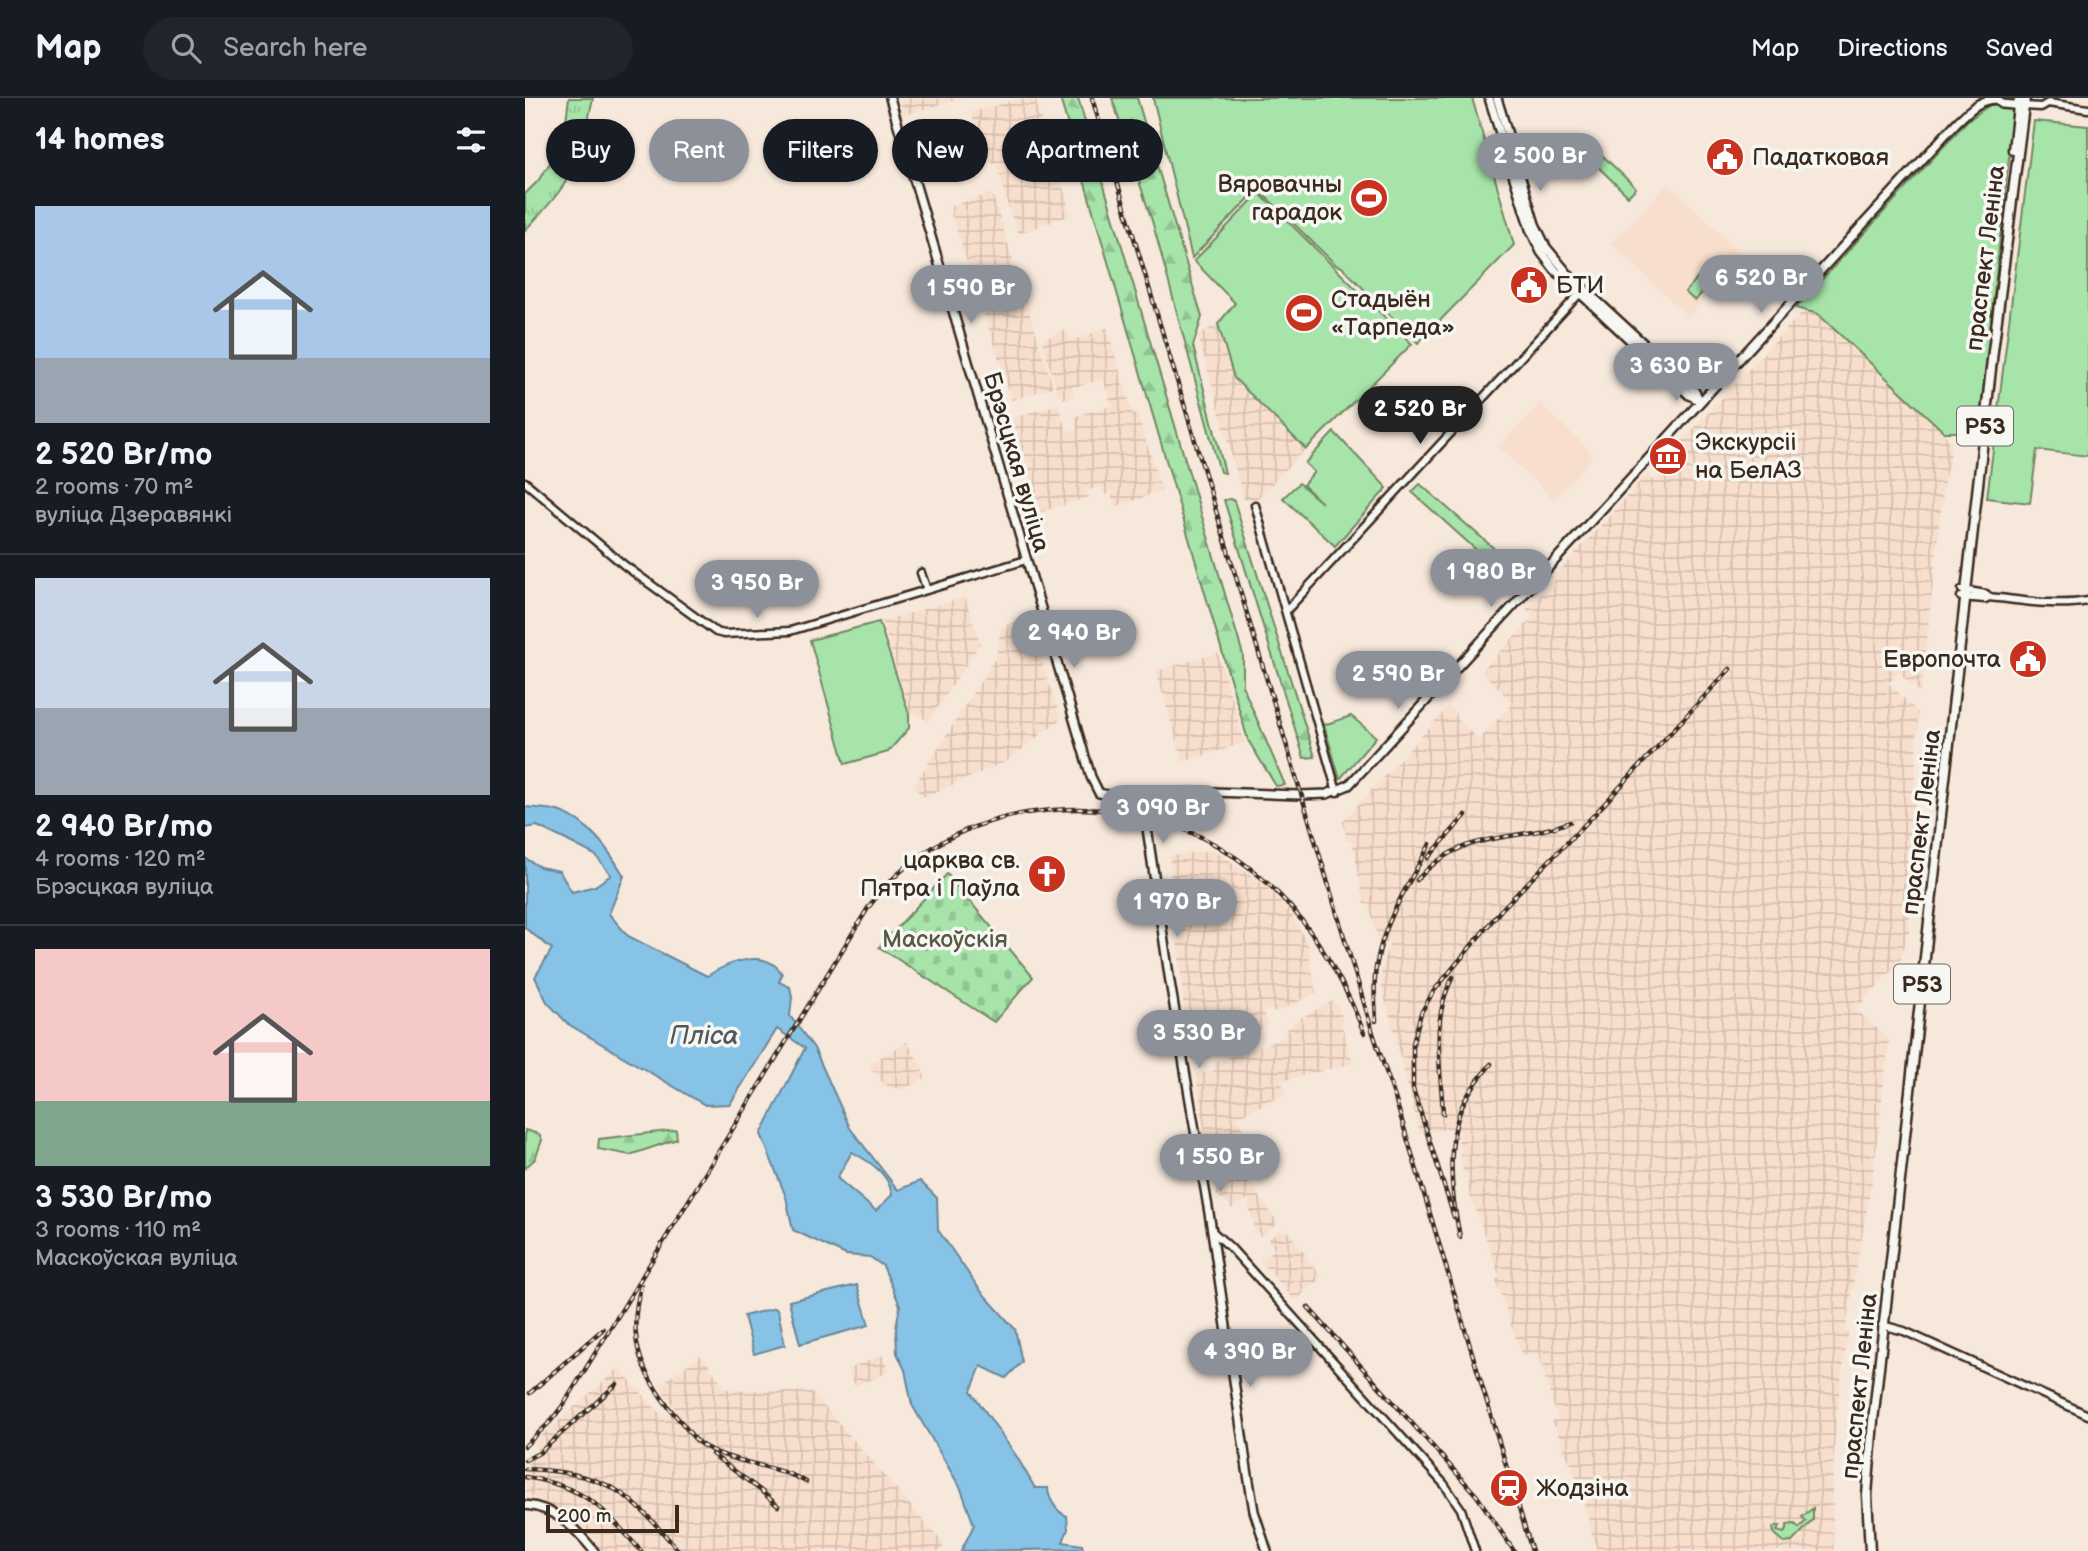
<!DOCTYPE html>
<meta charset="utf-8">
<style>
body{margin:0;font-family:"Balsamiq Sans",sans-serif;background:#20242c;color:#f1f3f6;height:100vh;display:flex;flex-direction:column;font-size:26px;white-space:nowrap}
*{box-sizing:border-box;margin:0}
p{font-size:23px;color:#9ea1a6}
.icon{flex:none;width:38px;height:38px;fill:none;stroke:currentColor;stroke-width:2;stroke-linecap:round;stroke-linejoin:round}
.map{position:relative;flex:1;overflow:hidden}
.side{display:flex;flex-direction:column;background:#171b24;width:525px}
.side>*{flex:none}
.banner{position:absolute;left:21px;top:21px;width:665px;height:63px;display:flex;gap:14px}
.scale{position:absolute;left:21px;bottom:18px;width:133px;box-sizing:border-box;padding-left:7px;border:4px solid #3b2a1e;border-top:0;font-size:19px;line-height:24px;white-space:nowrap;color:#3b2a1e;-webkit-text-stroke:5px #f6f6f2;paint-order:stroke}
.price{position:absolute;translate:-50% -60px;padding:0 16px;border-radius:24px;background:#8c9099;color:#fff;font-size:23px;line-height:46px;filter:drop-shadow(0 2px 4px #0008)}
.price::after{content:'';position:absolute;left:50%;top:42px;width:21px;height:16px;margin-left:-10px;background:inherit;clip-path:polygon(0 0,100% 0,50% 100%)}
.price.selected{background:#222;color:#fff}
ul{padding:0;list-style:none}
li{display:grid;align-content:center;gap:14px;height:371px;padding:0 35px}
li+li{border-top:2px solid #363941}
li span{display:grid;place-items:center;height:217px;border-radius:0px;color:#555}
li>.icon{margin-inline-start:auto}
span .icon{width:126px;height:126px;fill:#fffc;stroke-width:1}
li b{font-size:30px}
h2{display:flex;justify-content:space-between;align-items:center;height:84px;padding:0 35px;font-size:30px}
.pill{padding:0 24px;border-radius:32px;background:#171b24;box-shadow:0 2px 5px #0004;font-size:24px;line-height:63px}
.pill.selected{background:#8c9099;color:#fff}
header{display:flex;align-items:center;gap:42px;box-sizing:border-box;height:98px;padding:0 35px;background:#171b24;border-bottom:2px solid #363941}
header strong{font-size:33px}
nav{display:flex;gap:38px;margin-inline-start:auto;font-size:24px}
.search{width:490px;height:63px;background:#20242c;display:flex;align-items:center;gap:18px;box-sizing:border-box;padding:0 24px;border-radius:38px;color:#9ea1a6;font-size:26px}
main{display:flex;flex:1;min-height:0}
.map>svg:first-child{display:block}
.built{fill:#f8dfcd}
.industrial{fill:url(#industrial-grid)}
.grass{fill:url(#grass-tufts);stroke:#718764;stroke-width:2}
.forest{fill:url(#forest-firs);stroke:#718764;stroke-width:2}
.cemetery{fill:url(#cemetery-stones);stroke:#718764;stroke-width:2}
.green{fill:#a7e4aa;stroke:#718764;stroke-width:2}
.water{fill:#87c3e7;stroke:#698697;stroke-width:2;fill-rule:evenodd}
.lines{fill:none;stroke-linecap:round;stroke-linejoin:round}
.tertiary-casing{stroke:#3b2a1e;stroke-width:11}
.secondary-casing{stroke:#3b2a1e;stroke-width:12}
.primary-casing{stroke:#3b2a1e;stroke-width:13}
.tertiary{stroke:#f6f6f2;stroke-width:6}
.secondary{stroke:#f6f6f2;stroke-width:7}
.primary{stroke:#f6f6f2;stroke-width:8}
.rail-casing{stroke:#3b2a1e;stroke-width:4.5}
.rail{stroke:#f6f6f2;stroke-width:2;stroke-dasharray:5;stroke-linecap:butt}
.labels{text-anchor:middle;stroke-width:7;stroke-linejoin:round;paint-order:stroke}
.shield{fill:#f6f6f2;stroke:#73675e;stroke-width:2}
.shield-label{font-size:23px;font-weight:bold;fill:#3b2a1e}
.poi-label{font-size:24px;fill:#3b2a1e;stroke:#f6f6f2;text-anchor:start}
.street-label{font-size:24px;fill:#3b2a1e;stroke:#f6f6f2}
.park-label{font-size:24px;fill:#565841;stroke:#f6f6f2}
.water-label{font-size:26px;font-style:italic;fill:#52585a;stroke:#f6f6f2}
</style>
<header>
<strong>Map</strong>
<div class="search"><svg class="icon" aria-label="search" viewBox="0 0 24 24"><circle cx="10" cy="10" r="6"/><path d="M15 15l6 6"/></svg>Search here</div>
<nav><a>Map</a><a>Directions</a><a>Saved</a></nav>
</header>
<main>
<section class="side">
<h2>14 homes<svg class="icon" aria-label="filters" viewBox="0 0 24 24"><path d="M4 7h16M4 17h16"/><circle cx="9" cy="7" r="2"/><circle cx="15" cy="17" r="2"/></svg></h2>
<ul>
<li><span style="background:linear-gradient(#a9c7e8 70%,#9aa5b1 0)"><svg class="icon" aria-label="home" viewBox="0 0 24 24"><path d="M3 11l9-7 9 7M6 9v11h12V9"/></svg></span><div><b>2 520 Br/mo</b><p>2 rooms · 70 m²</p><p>вуліца Дзеравянкі</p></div></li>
<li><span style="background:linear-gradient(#c9d6e8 60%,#9aa5b1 0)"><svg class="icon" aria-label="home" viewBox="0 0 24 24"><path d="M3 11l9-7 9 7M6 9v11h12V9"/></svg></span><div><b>2 940 Br/mo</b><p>4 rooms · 120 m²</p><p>Брэсцкая вуліца</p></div></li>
<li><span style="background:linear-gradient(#f6c9c9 70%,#7fa58c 0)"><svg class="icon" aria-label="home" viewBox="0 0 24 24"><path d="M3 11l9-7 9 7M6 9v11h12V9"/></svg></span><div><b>3 530 Br/mo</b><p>3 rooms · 110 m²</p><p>Маскоўская вуліца</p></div></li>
</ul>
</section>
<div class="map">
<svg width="1563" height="1453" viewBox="0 0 1563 1453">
<defs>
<pattern id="industrial-grid" width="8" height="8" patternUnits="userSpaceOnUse" patternTransform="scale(1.75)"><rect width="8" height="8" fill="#f8dfcd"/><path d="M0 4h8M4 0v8" fill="none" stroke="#d6c0b0"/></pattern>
<pattern id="grass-tufts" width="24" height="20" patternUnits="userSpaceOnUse" patternTransform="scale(1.75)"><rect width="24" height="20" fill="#a7e4aa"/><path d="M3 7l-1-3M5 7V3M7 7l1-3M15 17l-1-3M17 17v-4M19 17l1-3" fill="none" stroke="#91c492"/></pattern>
<pattern id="forest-firs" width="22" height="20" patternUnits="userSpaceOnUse" patternTransform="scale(1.75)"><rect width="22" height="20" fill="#a7e4aa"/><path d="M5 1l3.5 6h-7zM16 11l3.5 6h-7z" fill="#91c492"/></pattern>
<pattern id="cemetery-stones" width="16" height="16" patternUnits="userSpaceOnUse" patternTransform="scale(1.75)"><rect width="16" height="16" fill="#a7e4aa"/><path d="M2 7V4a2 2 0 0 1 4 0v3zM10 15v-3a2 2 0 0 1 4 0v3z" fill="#91c492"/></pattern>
</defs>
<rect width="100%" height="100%" fill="#f7e8dc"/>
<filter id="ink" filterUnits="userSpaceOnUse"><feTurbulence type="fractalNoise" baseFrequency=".0143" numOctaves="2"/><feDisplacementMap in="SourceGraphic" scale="14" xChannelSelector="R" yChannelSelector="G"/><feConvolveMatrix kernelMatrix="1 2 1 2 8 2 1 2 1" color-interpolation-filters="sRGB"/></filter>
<g filter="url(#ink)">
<path class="built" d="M1143 85 1221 160 1163 219 1086 145Z
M1015 305 1066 354 1064 356 1068 359 1029 402 973 349Z"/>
<path class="industrial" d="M374 0H437L378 17Z
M501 0H510L524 51H527L546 117 495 135 492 133 482 105 471 66H467L445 14Z
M467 95 528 289 487 302 424 109Z
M1278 213 1293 215 1419 334 1427 350 1419 384 1396 595 1374 575 1363 585 1393 614 1384 832 1375 864 1331 911 1364 942 1348 1077 1320 1234 1323 1235 1311 1319 1307 1392 1309 1453H1072L1053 1384 1027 1323 1033 1321 1012 1255 997 1259 971 1182 975 1179 942 1089 944 1079 938 1074 933 1046 935 1034 926 1031 895 1035 856 886 857 868 865 843 861 845 853 843 844 807H839L827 743H822L818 723 923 609 930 613 932 621 954 642 988 605 960 577 959 570 1008 519 1001 512 1032 480 1030 478 1122 376 1130 383 1141 370 1137 365Z
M693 226 709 280 781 351 733 400 719 402 673 237Z
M582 230 608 316 612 315 637 393 590 409 586 395 580 397 576 388 562 393 564 399 516 414 487 320 533 306 542 333 552 331 549 318 587 308 578 281 547 290 550 298 539 301 532 294 517 242 541 232 545 243Z
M440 499 455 546 404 623 385 614 357 523Z
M502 520 536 621 482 663 400 699 388 689 471 559 476 529Z
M693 555 720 645 658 664 631 573Z
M689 752 730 780 747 794 765 814 783 847 791 895 753 914 738 912 743 927 669 967 661 929 644 758Z
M807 903 812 906 818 922 816 924 828 965 756 983 761 996 712 1019 724 1043 717 1045 728 1068 723 1073 721 1079 753 1125 739 1137 734 1138 730 1136 723 1101 706 1111 700 1102 692 1097 685 1053 694 1050 682 1051 671 976 689 973 690 964 762 939 759 933 772 922Z
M382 944 396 967 400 980 377 992 365 989 359 986 345 970 346 965Z
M756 1131 758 1133 761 1131 797 1179 770 1203 735 1162 750 1152 743 1142Z
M176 1257 201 1291 287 1294 419 1446 416 1453H75L70 1442 44 1416 7 1399 0 1392V1375L3 1364 15 1356 8 1345 94 1270 139 1320 150 1310 134 1287Z
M357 1257 364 1274 330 1288 323 1271Z"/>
<path class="grass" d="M44 0H68C64 16 62 34 57 50 47 82 24 108 0 132V96L13 83 38 45Z
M1288 1410V1422L1267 1444 1260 1445 1249 1435 1248 1430 1251 1428H1255L1252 1433 1259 1435 1262 1432V1427L1270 1426 1274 1430 1281 1423 1277 1419Z"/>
<path class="forest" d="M535 0H553L718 557V589L760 687 751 688 723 642Z
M587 0H612L677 219 668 248 700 375 695 374 628 126Z
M705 401 709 403 790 659 779 660 699 402Z
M0 1032 14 1036 17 1042 10 1061 0 1070Z
M151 1032 152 1041 105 1057 73 1051 74 1041Z"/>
<path class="cemetery" d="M422 776 508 879 469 924 354 849Z"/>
<path class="green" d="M628 0H947L989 147 893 245 817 169 811 167 733 91 667 160Z
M1465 7H1481L1489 13 1454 334H1419L1293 216 1271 210 1442 23Z
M1509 23 1563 28V358L1512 352 1505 405 1462 400Z
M1078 58 1111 90 1103 98 1070 66Z
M734 95 887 246 781 351 709 280 693 226 710 205 669 163Z
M1177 175 1187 183 1170 203 1160 194Z
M809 334 862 390 810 448 758 400 774 385 797 405 778 387 789 374 780 365Z
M895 386 988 467 999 472 996 482 988 485 887 394Z
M354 524 384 616V630L363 654 320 666 285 542Z
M826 618 851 639 815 681 799 627Z"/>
<path class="water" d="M0 709C10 710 23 710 33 713 64 723 84 752 99 778L84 816 103 838 182 878C204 864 241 849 257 876L254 884 265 889 267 899 265 918 289 950 325 1030 373 1092 395 1083 412 1100 413 1132 455 1192 490 1231 497 1264 481 1280 456 1268 446 1293 492 1359 510 1390H523C523 1400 532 1415 542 1418L543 1431 538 1444 557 1447 558 1451 436 1453 449 1427 436 1391 387 1307 380 1272 372 1255 371 1230 375 1207 358 1168 345 1159 321 1157 268 1132 261 1099 236 1036 280 950 252 931 205 1006 180 1007 43 926 22 904 10 879 27 851 0 830V760L15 769 34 773 47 794 70 788 86 777 70 757 37 740 12 728 0 730ZM327 1054C345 1064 364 1075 367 1097L351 1113 312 1080Z
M332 1187 344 1227 275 1246 264 1203Z
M250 1210 253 1213 260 1247 229 1256 219 1218Z"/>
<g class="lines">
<defs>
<path id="tertiary" d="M1499 8 1516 9 1523 5 1563 11
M0 384 99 467 191 534 199 536 265 533 501 462
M730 407 812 694
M396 475 402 492
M1437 492 1461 496 1464 499C1496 502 1531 509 1563 503
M1436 499 1460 501 1464 499
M761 513 1057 193
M687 1133 705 1149 919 1386 936 1411 950 1453
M1357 1227 1379 1233 1563 1317"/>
<path id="secondary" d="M365 0 566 679 574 695 583 697 688 694 774 697 802 696 824 687 1432 24C1445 12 1454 1 1473 1L1477 6 1499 8
M964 0 1005 131 1016 154 1030 172 1164 297 1176 303
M972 0 1010 126 1021 149 1044 177 1169 292 1175 303
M617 697 645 884 687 1133 722 1371 729 1413 742 1453
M0 1407C30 1409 51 1431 69 1453"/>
<path id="primary" d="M1488 52 1494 0
M1345 1453 1342 1397 1348 1323 1468 253 1500 0"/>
</defs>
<use href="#tertiary" class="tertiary-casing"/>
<use href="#secondary" class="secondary-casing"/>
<use href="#primary" class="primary-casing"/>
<use href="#tertiary" class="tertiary"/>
<use href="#secondary" class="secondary"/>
<use href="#primary" class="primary"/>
<defs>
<path id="rail" d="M567 0 848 935 870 1000 1007 1453
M903 760 941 717
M892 782C939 729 988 746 1045 724
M851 923C850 903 848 883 852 864 859 823 886 782 905 746
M918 1016C916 971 905 920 928 879
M929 1119 888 991V945L896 915 908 894 976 812 1067 719 1205 571
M935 1139C926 1097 920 1046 938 1006 945 991 956 978 966 966
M116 1188C100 1244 119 1283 157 1325 162 1331 168 1340 174 1345 202 1365 250 1366 281 1384
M783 1209 952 1398 989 1453
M5 1295 78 1231
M0 1348 25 1324 39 1306 343 810C382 756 436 726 502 715 667 690 782 786 839 935
M187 1356 235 1392 253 1408
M0 1362 14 1355 92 1286
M0 1371C32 1372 74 1378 100 1398 120 1413 137 1434 154 1453
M0 1379C61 1389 77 1409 116 1453"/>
</defs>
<use href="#rail" class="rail-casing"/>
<use href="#rail" class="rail"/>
</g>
</g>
<defs>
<symbol id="civic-disc" viewBox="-11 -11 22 22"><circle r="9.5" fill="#c8321e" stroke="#f6f6f2"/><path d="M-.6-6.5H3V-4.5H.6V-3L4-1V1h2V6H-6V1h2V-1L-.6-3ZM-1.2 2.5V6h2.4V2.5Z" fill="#fff"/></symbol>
<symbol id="stadium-disc" viewBox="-11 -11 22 22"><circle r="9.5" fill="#c8321e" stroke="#f6f6f2"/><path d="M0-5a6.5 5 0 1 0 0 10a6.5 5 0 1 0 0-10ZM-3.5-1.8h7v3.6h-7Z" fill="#fff"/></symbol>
<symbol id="museum-disc" viewBox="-11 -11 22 22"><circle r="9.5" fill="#c8321e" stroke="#f6f6f2"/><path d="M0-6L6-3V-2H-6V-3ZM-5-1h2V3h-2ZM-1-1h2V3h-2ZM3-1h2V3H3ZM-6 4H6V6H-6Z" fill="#fff"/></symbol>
<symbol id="church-disc" viewBox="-11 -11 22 22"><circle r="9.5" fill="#c8321e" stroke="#f6f6f2"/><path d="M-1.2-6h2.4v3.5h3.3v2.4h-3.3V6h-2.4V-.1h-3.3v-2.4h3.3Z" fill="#fff"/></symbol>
<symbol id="station-disc" viewBox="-11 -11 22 22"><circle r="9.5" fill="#c8321e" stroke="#f6f6f2"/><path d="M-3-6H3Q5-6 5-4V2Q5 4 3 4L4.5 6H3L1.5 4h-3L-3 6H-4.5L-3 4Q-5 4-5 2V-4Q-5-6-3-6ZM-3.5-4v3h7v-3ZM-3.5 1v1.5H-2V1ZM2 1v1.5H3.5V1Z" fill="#fff"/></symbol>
</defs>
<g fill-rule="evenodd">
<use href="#civic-disc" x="1178" y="37" width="44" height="44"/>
<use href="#stadium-disc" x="822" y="78" width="44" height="44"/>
<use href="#civic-disc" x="982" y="165" width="44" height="44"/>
<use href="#stadium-disc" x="757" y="193" width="44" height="44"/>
<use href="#museum-disc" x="1121" y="336" width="44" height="44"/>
<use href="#civic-disc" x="1481" y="539" width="44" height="44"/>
<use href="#church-disc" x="500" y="754" width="44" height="44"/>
<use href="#station-disc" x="962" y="1368" width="44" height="44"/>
</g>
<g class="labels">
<g class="shield">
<rect x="1432" y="308.5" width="56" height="39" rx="5"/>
<rect x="1369" y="866.5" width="56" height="39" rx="5"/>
</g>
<g class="shield-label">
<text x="1460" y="336">Р53</text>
<text x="1397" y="894">Р53</text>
</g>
<g class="poi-label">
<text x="1227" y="67">Падатковая</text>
<text x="817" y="94" text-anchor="end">Вяровачны<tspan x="817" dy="28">гарадок</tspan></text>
<text x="1031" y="195">БТИ</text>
<text x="806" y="209">Стадыён<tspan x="806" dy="28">«Тарпеда»</tspan></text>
<text x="1170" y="352">Экскурсіі<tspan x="1170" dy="28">на БелАЗ</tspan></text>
<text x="1476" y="569" text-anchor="end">Европочта</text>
<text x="495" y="770" text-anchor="end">царква св.<tspan x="495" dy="28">Пятра і Паўла</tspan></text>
<text x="1011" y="1398">Жодзіна</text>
</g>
<g class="street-label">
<text transform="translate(1460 160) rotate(-83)" y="8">праспект Леніна</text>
<text transform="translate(492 364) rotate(74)" y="8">Брэсцкая вуліца</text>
<text transform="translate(1396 724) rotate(-83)" y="8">праспект Леніна</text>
<text transform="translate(1334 1288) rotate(-84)" y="8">праспект Леніна</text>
</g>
<g class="park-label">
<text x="420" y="849">Маскоўскія</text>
</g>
<g class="water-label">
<text x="179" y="946">Пліса</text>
</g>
</g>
</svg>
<div class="scale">200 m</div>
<b class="price" style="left:1015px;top:95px">2 500 Br</b>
<b class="price" style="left:1236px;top:217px">6 520 Br</b>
<b class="price" style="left:446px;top:227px">1 590 Br</b>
<b class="price" style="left:1151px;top:305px">3 630 Br</b>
<b class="price selected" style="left:895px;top:348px">2 520 Br</b>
<b class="price" style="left:966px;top:511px">1 980 Br</b>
<b class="price" style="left:232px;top:522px">3 950 Br</b>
<b class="price" style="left:549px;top:572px">2 940 Br</b>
<b class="price" style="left:873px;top:613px">2 590 Br</b>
<b class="price" style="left:638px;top:747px">3 090 Br</b>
<b class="price" style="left:652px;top:841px">1 970 Br</b>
<b class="price" style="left:674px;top:972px">3 530 Br</b>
<b class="price" style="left:695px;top:1096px">1 550 Br</b>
<b class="price" style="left:725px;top:1291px">4 390 Br</b>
<div class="banner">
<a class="pill">Buy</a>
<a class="pill selected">Rent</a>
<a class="pill">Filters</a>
<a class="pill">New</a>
<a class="pill">Apartment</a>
</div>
</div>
</main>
